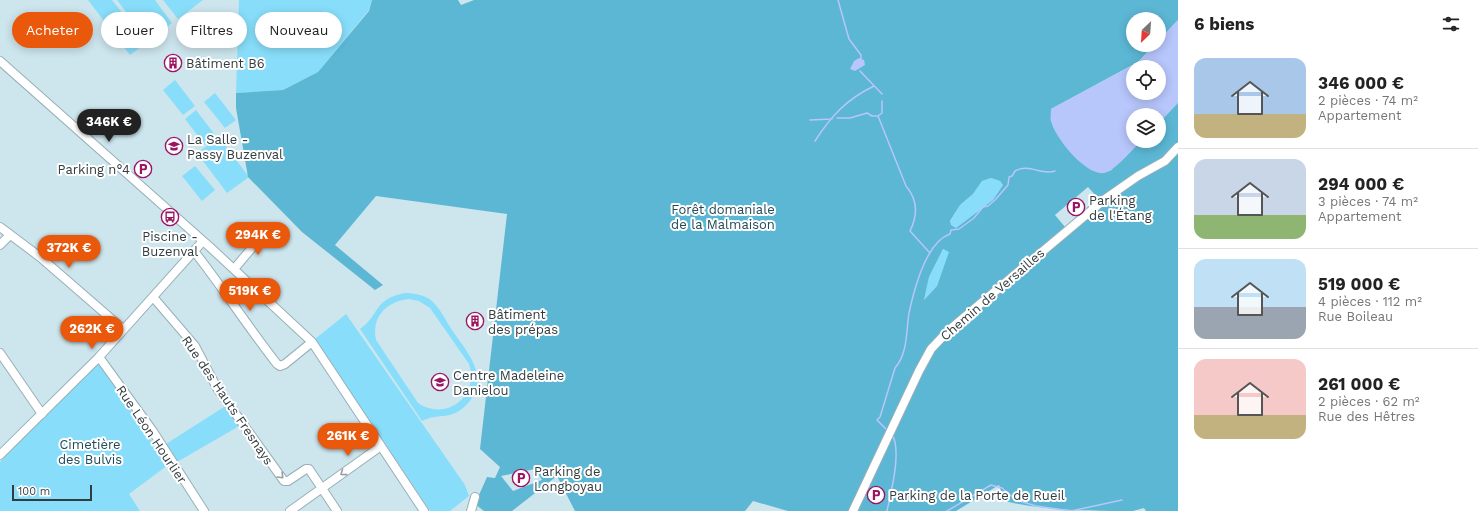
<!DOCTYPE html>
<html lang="fr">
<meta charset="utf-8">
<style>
body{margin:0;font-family:"Work Sans",sans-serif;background:#f6f6f6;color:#222;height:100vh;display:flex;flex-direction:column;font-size:15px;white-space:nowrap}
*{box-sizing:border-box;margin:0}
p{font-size:13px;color:#767676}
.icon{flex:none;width:22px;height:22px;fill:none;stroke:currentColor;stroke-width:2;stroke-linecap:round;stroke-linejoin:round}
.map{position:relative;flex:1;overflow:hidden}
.side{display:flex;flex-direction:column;background:#fff;width:300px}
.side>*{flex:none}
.top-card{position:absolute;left:12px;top:12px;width:380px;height:36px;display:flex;gap:8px}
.needle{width:26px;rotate:205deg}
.tools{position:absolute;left:1126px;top:12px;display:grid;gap:8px}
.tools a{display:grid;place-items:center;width:40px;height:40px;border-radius:50%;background:#fff;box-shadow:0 2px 10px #0003;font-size:20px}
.scale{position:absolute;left:12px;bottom:10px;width:80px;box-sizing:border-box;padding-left:4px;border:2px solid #333d40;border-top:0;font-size:11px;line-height:14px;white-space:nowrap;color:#333d40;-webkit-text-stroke:3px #fff;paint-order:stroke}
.price{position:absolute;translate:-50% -34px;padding:0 9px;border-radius:14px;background:#ea580c;color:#fff;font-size:13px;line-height:26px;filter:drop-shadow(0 1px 2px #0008)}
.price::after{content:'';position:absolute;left:50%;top:24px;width:12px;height:9px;margin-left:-6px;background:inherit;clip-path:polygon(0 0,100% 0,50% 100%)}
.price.selected{background:#222;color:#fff}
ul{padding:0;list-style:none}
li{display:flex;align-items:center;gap:12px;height:100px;padding:0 16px}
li+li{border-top:1px solid #e0e0e0}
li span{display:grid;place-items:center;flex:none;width:112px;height:80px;border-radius:12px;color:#555}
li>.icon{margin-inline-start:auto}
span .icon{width:48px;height:48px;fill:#fffc;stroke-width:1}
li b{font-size:17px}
h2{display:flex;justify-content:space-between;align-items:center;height:48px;padding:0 16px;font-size:17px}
.tag{padding:0 14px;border-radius:18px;background:#fff;box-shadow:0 2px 10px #0003;font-size:14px;line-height:36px}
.tag.selected{background:#ea580c;color:#fff}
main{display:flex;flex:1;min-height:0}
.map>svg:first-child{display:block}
.green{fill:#88defa;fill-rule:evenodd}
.forest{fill:#5cb7d4;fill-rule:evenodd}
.water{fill:#b7c6fb;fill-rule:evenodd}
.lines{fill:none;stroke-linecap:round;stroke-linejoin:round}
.stream{stroke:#b7c6fb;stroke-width:1.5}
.minor-casing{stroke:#98afb7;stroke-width:10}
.minor{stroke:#fff;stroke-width:8}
.oneway{stroke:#999ea0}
.labels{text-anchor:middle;stroke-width:4;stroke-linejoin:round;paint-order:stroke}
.poi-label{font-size:13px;fill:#333d40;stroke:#fff;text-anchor:start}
.park-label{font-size:13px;fill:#224b58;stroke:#fff}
.street-label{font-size:13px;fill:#333d40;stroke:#fff}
</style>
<main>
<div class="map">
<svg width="1178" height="511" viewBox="0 0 1178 511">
<rect width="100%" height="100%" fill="#cde5ed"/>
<path class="green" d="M88 0H112L146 43 130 55Z
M117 0H155L172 23 148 41Z
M163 0H203L178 19Z
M239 0H372L369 10 318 72 283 90 236 93Z
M175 80 195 106 183 115 163 90Z
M215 93 236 120 225 128 204 102Z
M196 110 216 136 205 145 185 119Z
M219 137 249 177 227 193 197 153Z
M195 166 215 190 202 201 182 176Z
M991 178 1000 181 1003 185 993 200 956 228 951 225 950 222 960 205 973 194 982 181Z
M943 249 950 252 937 286 924 300 929 277Z
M405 293C414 293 426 295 433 302 441 310 446 321 452 330 467 352 490 376 469 402 452 422 439 412 422 421L360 329C380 315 373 299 405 293ZM409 299 419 301 430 308 469 364C480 396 446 422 418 403L376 340C371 317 387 301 409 299Z
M346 314 465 485 469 496 450 511H430L315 339Z
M96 364 101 366 168 465 129 494 140 511H0V462Z
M227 405 241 425 177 462 166 444Z"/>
<path class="forest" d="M372 0H458L461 5 474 0H1178V20L1159 40V19H1133V45H1154L1138 62 1051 109V121L1110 171 1141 141H1159V123L1178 102V511H1146L1144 508 1133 511C1090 511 1046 511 1004 501L999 485 956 511H788L753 501 745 511H575L557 476 512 511H484L475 504 487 477 495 478 500 467 480 449 507 214 376 196 335 245 383 285 375 290 302 232 248 177 236 108V93L283 90 318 72 369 11ZM991 178 1000 181 1003 185 993 200 956 228 951 225 950 221 960 205 973 194 982 181ZM1088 187 1098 198 1065 227 1055 215ZM943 249 949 252 937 286 924 300 929 277ZM535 469 542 480 513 491 501 476Z"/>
<path class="water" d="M1178 20V103L1159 123V115H1133V141H1141C1133 149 1115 171 1104 173 1086 176 1055 138 1051 121 1050 118 1051 113 1051 109L1138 62 1154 45H1159V40ZM1133 67H1159V93H1133Z
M859 58 864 60 865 65 855 71 850 69 854 61Z"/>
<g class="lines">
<path class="stream" d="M838 0 849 39 861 55V60
M860 71 882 94
M882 101V113L878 116 906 186C918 200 918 215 910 231L929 252
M837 118H850L867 113 872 116H877
M810 120 832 119
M815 141C831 116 847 99 874 86
M887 430 877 420 880 417 895 368C908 353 906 332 909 313 914 290 926 242 950 234L951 230 959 229 974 218 983 207 988 206 995 200 1008 185 1009 177 1012 176 1015 171C1030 163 1041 176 1055 171
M887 511C891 492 902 451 892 434
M947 511 991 485 1002 488 1016 500 1036 506 1071 511 1122 500"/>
<defs>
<path id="minor" d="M0 61 211 248 312 342 424 511
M0 227 40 257 123 329
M0 245 10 235
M194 251C223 288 248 327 277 364L280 366 285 364 312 342
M234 269 268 229
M153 297 195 346 217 388 284 481H288L306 469H309L337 511
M0 353 42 414
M99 357 152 430 204 511
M0 455 99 357 203 241
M290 511 381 446
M471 511 475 497
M853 511 919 371 931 349 949 330 1105 199 1138 176 1165 161 1178 147"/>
</defs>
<use href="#minor" class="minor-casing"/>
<use href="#minor" class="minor"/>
</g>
<defs><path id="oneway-chevron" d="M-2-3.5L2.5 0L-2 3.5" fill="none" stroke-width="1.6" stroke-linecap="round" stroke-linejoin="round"/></defs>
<g class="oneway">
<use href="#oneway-chevron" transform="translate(343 473) rotate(144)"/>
<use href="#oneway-chevron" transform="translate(281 476) rotate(46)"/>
</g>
<defs>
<symbol id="building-ring" viewBox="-11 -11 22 22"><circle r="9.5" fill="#fff" stroke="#9c1464" stroke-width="1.5"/><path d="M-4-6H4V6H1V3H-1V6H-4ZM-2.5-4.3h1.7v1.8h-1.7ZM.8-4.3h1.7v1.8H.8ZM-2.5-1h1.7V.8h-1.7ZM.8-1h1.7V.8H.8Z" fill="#9c1464"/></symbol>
<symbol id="school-ring" viewBox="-11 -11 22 22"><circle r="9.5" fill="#fff" stroke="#9c1464" stroke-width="1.5"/><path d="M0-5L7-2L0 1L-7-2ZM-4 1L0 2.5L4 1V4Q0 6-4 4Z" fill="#9c1464"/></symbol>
<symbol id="parking-ring" viewBox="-11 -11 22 22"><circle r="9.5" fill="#fff" stroke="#9c1464" stroke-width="1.5"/><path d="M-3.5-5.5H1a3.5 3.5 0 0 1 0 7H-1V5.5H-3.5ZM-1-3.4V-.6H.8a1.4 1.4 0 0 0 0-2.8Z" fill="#9c1464"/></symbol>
<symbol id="bus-ring" viewBox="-11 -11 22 22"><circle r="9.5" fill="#fff" stroke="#9c1464" stroke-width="1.5"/><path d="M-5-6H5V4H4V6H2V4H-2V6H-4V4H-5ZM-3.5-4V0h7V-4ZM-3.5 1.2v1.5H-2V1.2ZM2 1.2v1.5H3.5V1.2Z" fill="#9c1464"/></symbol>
</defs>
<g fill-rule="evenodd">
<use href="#building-ring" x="163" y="53" width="20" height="20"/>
<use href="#school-ring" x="164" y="136" width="20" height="20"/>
<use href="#parking-ring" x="133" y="159" width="20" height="20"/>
<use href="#parking-ring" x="1066" y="197" width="20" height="20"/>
<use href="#bus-ring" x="160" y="207" width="20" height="20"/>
<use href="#building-ring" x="465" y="311" width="20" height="20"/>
<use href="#school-ring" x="430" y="372" width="20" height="20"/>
<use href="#parking-ring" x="511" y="468" width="20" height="20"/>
<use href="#parking-ring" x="866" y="485" width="20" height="20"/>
</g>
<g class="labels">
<g class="poi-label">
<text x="186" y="68">Bâtiment B6</text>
<text x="187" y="144">La Salle -<tspan x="187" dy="15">Passy Buzenval</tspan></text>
<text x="130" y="174" text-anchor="end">Parking n°4</text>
<text x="1089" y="205">Parking<tspan x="1089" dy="15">de l'Étang</tspan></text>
<text x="170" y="241" text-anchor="middle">Piscine -<tspan x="170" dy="15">Buzenval</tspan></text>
<text x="488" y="319">Bâtiment<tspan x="488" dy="15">des prépas</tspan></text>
<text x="453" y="380">Centre Madeleine<tspan x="453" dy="15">Danielou</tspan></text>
<text x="534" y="476">Parking de<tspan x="534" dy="15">Longboyau</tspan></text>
<text x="889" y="500">Parking de la Porte de Rueil</text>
</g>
<g class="park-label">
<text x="723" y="214">Forêt domaniale<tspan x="723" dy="15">de la Malmaison</tspan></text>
<text x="90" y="449">Cimetière<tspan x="90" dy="15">des Bulvis</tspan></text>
</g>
<g class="street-label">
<text transform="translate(992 294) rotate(-41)" y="5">Chemin de Versailles</text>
<text transform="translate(228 400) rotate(56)" y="5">Rue des Hauts Fresnays</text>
<text transform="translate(152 434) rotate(56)" y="5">Rue Léon Hourlier</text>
</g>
</g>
</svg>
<div class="tools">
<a><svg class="needle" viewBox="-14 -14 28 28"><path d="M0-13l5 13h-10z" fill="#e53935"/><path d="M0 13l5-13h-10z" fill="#767676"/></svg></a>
<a><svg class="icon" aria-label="locate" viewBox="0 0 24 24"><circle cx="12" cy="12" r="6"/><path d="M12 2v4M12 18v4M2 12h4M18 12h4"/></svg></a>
<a><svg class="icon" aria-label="layers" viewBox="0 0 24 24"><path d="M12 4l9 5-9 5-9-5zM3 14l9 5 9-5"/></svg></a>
</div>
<div class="scale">100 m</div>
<b class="price selected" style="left:109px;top:143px">346K €</b>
<b class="price" style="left:258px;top:256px">294K €</b>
<b class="price" style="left:69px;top:269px">372K €</b>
<b class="price" style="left:250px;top:312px">519K €</b>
<b class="price" style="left:92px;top:350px">262K €</b>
<b class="price" style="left:348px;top:457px">261K €</b>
<div class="top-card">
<a class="tag selected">Acheter</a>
<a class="tag">Louer</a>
<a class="tag">Filtres</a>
<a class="tag">Nouveau</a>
</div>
</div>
<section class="side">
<h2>6 biens<svg class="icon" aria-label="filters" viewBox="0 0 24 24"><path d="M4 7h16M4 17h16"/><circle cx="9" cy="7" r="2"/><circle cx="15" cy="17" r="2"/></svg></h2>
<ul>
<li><span style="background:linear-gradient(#a9c7e8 70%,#c2b280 0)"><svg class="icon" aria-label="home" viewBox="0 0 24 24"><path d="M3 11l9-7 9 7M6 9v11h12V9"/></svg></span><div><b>346 000 €</b><p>2 pièces · 74 m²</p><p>Appartement</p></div></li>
<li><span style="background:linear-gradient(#c9d6e8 70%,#8fb573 0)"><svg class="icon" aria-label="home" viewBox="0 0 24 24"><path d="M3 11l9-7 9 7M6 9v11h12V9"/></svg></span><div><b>294 000 €</b><p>3 pièces · 74 m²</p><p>Appartement</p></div></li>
<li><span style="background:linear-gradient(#bfe0f5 60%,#9aa5b1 0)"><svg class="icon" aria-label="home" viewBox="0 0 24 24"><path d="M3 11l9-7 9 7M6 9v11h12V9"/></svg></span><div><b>519 000 €</b><p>4 pièces · 112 m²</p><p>Rue Boileau</p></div></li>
<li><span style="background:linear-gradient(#f6c9c9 70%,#c2b280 0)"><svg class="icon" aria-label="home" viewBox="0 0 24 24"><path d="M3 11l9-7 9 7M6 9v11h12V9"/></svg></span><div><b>261 000 €</b><p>2 pièces · 62 m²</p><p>Rue des Hêtres</p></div></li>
</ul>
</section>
</main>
